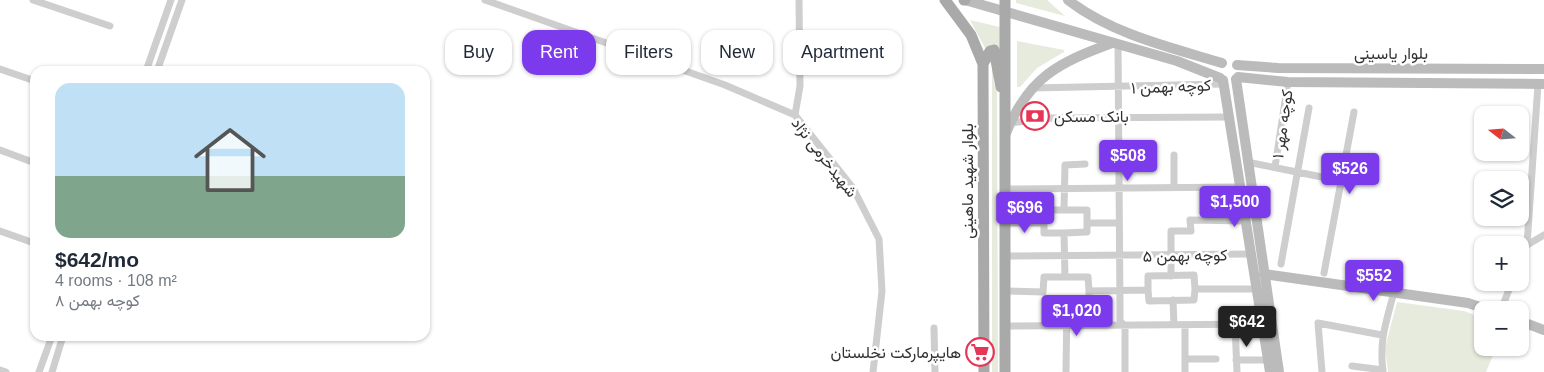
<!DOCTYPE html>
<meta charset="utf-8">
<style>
body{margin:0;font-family:Helvetica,Vazirmatn,sans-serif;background:#f6f6f7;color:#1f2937;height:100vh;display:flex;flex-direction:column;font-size:19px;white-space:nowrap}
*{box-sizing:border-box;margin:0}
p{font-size:16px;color:#747a83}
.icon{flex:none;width:28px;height:28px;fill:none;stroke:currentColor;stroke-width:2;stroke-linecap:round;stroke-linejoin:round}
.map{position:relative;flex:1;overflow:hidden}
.side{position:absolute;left:30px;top:66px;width:400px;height:275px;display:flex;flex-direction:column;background:#fff;border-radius:15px;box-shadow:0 1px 4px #0004}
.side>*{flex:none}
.guide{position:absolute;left:445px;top:30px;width:475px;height:45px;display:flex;gap:10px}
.needle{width:32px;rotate:287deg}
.tools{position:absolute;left:1474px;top:106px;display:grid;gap:10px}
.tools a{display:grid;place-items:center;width:55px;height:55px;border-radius:10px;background:#fff;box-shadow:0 1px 4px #0004;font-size:25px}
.price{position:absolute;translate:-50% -42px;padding:0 11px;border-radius:5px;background:#7c3aed;color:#fff;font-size:16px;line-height:32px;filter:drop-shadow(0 1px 2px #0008)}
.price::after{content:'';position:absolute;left:50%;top:30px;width:15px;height:11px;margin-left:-8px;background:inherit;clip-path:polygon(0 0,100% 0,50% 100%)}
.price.selected{background:#222;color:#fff}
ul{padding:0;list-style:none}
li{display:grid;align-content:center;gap:10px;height:265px;padding:0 25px}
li+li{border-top:1px solid #e0e1e3}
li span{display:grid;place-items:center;height:155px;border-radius:15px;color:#555}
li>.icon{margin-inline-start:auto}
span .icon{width:90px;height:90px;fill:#fffc;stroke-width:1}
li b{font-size:21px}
.pill{padding:0 18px;border-radius:15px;background:#fff;box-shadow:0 1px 4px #0004;font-size:18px;line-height:45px}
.pill.selected{background:#7c3aed;color:#fff}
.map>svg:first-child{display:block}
.green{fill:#e6ebdd}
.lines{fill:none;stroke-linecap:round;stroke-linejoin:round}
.street{stroke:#cecece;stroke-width:7}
.secondary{stroke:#bbb;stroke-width:10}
.primary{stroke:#a9a9a9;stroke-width:11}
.labels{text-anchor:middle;stroke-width:5;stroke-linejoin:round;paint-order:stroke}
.street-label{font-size:16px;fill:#313131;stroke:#fff}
.poi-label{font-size:16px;fill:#313131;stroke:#fff;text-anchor:start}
</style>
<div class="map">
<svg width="1544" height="372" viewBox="0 0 1544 372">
<rect width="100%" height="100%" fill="#fff"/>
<path class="green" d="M1016 0H1047L1065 16 1016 3Z
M970 20 1000 27V49L992 45 985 48Z
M1017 41 1064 50V52L1037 68 1020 87H1017Z
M992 54 994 83 997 91 998 372H992Z
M1397 302 1464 311 1482 318V348H1496L1486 372H1388L1385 348Z"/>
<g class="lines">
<path class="street" d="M33 0 110 26
M485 0 725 85 795 115 853 188 879 239 882 291 873 372
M1118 45 1120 307V321L1125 326
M0 69 35 81
M146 71 171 0
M157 71 182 0
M1032 88 1223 84
M795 115 800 86 799 0
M1010 123 1052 118 1230 117
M0 150 35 163
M1247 162 1342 181
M1275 167 1288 82
M1174 187V155
M1006 189 1241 187
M1064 210H1087V232L1064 233 1065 277H1088L1089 291
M1005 223H1044
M1087 223H1118
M0 231 34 243
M1064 233H1044V210H1064L1065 165 1085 164
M1527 245 1538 84
M1005 256 1251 254
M1520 262 1527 245 1544 235
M1281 264 1309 108
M1324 273 1354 112
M1171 276V231H1191L1190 220 1246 221
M1148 290 1149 301 1194 300 1195 289
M1005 291 1043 292 1044 277H1065
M1173 300 1174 325
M1501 310 1512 282
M1235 324 1237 372
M1005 326 1262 324
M1125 326V372
M934 328 935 372
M1185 359H1216
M1236 360H1268
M1352 366 1383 370
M0 370 6 372
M39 372 52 336
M52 372 63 336
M1066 372 1067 301H1089V291L1148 290V276L1194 275 1195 289H1256
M1185 372V325
M1322 372 1318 323 1382 335
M1383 372C1379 340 1386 323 1394 292"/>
<path class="secondary" d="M965 0 1177 61 1220 78
M1068 0C1112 34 1169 47 1222 63
M1237 65 1278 68 1544 69
M1238 77 1288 82 1544 84
M1236 79 1279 372
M1223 80 1270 372
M1006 133C1029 77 1058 63 1112 43
M1264 274 1468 303 1489 310
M1520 321 1544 330"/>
<path class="primary" d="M945 0 971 35 983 64 984 372
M964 0H965
M983 64 990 51 994 50 1001 87
M1005 372V0"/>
</g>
<defs>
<symbol id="bank-ring" viewBox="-11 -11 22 22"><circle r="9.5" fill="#fff" stroke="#e63657" stroke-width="1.5"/><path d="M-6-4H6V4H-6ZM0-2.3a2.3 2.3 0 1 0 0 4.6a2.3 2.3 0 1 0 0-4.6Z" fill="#e63657"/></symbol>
<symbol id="supermarket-ring" viewBox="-11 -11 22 22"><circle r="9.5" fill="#fff" stroke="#e63657" stroke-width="1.5"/><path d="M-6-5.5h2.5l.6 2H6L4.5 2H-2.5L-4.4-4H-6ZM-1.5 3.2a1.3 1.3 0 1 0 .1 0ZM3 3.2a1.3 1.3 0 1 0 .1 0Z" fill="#e63657"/></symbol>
</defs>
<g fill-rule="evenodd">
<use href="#bank-ring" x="1019" y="100" width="32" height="32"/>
<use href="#supermarket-ring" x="964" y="336" width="32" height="32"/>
</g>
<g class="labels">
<g class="street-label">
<text x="1391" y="59">بلوار یاسینی</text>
<text transform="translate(1171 86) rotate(-2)" y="6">کوچه بهمن ۱</text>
<text transform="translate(1282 124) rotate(-82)" y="6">کوچه مهر ۱</text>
<text transform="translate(825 157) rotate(52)" y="6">شهیدخرمی نژاد</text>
<text transform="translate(967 181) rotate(-90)" y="6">بلوار شهید ماهینی</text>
<text transform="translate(1185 255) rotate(-1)" y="6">کوچه بهمن ۵</text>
</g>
<g class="poi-label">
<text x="1054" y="122">بانک مسکن</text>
<text x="961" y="358" text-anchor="end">هایپرمارکت نخلستان</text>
</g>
</g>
</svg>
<div class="tools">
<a><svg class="needle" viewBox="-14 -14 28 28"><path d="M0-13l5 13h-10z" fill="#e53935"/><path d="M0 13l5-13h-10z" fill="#747a83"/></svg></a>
<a><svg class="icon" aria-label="layers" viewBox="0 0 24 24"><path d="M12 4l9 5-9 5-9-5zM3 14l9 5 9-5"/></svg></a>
<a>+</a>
<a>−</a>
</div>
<b class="price" style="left:1128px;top:182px">$508</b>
<b class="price" style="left:1350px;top:195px">$526</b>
<b class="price" style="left:1235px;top:228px">$1,500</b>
<b class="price" style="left:1025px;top:234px">$696</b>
<b class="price" style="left:1374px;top:302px">$552</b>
<b class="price" style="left:1077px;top:337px">$1,020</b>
<b class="price selected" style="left:1247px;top:348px">$642</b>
<div class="guide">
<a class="pill">Buy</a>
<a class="pill selected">Rent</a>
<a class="pill">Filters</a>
<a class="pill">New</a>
<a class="pill">Apartment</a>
</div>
<section class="side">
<ul>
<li><span style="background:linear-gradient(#bfe0f5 60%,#7fa58c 0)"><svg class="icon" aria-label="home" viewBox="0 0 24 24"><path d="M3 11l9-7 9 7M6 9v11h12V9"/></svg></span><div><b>$642/mo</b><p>4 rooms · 108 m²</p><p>کوچه بهمن ۸</p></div></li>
</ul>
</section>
</div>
